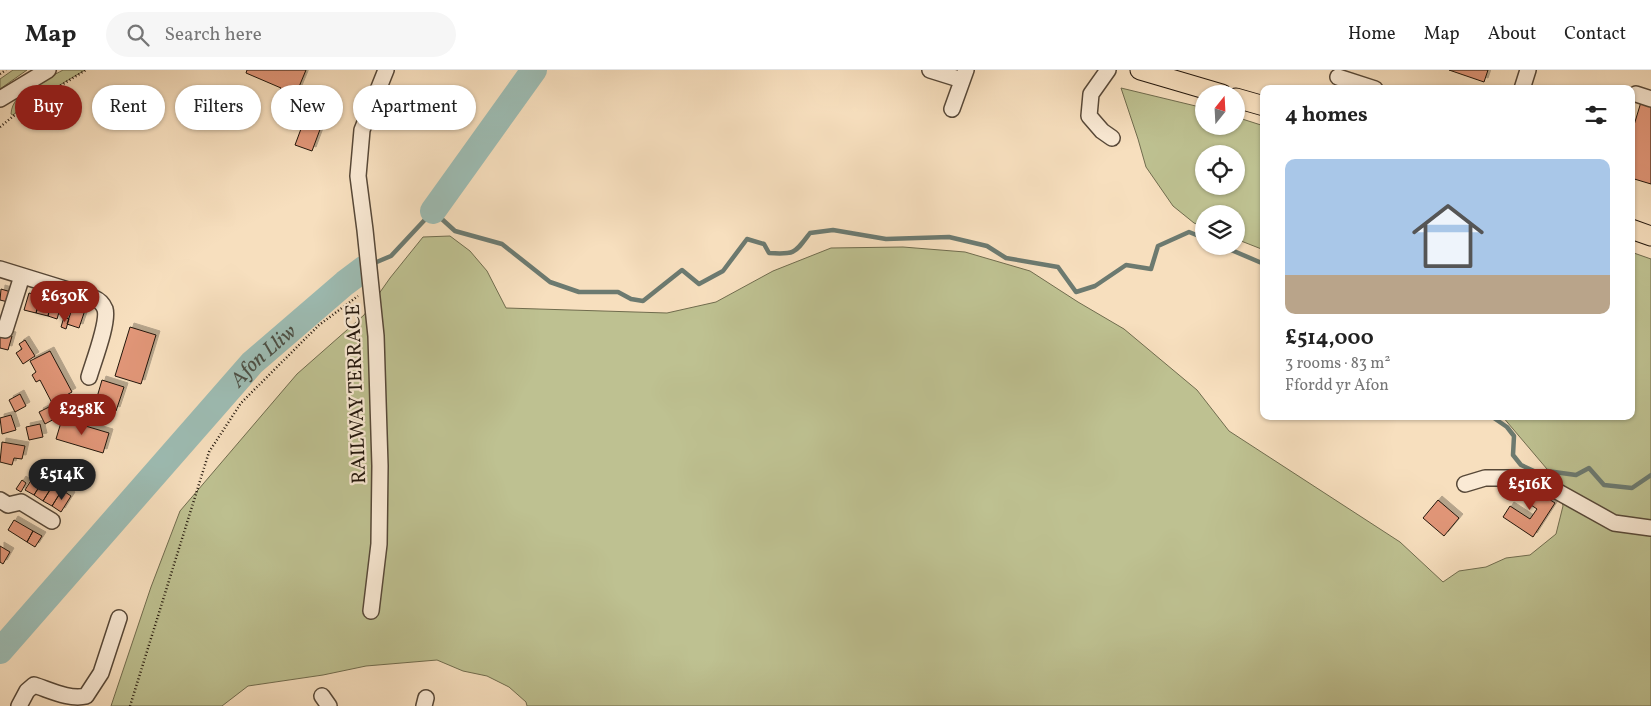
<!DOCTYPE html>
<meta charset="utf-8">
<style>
body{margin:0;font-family:Vollkorn,serif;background:#f6f6f6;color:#222;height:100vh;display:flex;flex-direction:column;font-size:19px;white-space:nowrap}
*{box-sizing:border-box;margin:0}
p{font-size:16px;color:#767676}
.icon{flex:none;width:28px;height:28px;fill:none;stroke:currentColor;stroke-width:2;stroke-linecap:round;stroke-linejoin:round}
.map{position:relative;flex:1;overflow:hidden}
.side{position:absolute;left:1260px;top:15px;width:375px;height:335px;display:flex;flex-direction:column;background:#fff;border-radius:10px;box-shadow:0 1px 4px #0004}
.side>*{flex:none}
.top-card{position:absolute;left:15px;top:15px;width:475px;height:45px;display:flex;gap:10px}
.needle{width:32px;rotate:18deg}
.controls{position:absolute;left:1195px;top:15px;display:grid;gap:10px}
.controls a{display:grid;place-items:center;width:50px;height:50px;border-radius:50%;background:#fff;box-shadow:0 1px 4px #0004;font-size:25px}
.price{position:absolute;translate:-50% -42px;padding:0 11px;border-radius:18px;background:#8f2418;color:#fff;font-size:16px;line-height:32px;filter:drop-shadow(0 1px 2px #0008)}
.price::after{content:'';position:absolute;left:50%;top:30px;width:15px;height:11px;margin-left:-8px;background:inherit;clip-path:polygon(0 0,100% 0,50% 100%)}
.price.selected{background:#222;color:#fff}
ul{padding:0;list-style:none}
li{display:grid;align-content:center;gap:10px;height:265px;padding:0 25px}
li+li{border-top:1px solid #e0e0e0}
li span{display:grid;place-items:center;height:155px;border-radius:10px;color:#555}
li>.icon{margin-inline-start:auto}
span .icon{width:90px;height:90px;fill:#fffc;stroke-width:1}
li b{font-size:21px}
h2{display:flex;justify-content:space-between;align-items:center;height:60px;padding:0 25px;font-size:21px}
.pill{padding:0 18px;border-radius:22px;background:#fff;box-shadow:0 1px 4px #0004;font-size:18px;line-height:45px}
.pill.selected{background:#8f2418;color:#fff}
header{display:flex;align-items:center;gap:30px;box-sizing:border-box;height:70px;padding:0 25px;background:#fff;border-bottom:1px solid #e0e0e0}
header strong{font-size:24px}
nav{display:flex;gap:28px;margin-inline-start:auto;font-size:18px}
.search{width:350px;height:45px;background:#f6f6f6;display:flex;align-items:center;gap:12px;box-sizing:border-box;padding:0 18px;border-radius:28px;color:#767676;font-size:19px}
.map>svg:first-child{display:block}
.green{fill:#bec191;stroke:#706c4e;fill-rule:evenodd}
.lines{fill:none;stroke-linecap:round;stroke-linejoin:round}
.stream{stroke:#6c7a70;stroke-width:4.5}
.river{stroke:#9dbcb3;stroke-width:26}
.building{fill:#e19678;stroke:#22160c;filter:url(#shadow)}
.minor-casing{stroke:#574838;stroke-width:18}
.major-casing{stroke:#22160c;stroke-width:21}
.path{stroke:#22160c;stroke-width:2.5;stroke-dasharray:1 2.5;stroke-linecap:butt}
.minor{stroke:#faead5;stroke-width:15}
.major{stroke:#f7dfbe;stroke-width:19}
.labels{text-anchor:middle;stroke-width:4.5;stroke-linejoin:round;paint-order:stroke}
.street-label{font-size:20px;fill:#22160c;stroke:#faead5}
.water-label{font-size:21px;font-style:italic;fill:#4d5046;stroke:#faead5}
</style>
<header>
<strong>Map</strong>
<div class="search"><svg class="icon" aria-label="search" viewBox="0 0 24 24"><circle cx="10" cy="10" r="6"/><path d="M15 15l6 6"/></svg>Search here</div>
<nav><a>Home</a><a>Map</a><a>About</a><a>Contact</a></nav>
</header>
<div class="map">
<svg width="1651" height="636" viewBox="0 0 1651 636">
<defs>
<filter id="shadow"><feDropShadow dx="4" dy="-4" stdDeviation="0" flood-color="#0004"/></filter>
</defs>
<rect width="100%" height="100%" fill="#f7dfbe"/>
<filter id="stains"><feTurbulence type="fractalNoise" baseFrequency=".004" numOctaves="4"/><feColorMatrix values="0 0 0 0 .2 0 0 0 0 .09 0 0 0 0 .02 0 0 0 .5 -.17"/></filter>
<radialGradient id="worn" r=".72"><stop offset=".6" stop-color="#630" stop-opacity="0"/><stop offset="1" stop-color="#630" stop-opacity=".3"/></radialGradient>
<path class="green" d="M13 0H27L0 19V9Z
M63 0H85L26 35 13 45 11 44C12 21 46 10 63 0Z
M1121 18 1204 38V56H1236V47L1264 56V180L1236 169V144H1204V157L1194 153 1173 136 1146 97 1138 69ZM1204 84H1236V116H1204Z
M450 166 470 181 487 201 506 238 667 243 716 232 773 201 831 178 903 177 965 182 1030 201 1078 232 1124 259 1197 320 1229 361 1400 472 1443 512 1459 501 1486 497 1506 488 1530 485 1556 464 1563 436 1558 412 1502 346H1631V182L1651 189V636H527L526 632 509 617 487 606 463 601 437 590 366 596 323 605 248 616 222 636H111L151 517 180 441 297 304 364 245 390 208 423 167Z"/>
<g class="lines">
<path class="stream" d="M1222 176 1264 194
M372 194 391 186 433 141 455 161 502 174 550 212 579 222H618L631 229 643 231 682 200 699 214 723 201 747 169 764 174 769 183C795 185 795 183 810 163L833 160 886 169 949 167 987 176 1006 188 1058 197 1076 222 1095 216 1126 195 1151 199 1158 176 1189 162 1204 168
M1491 346 1507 357 1514 366 1513 385 1521 395 1536 402 1547 401 1576 405 1589 398 1604 415 1632 418 1651 405"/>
<g class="river">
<path d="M433 141 534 0"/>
<path id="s1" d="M0 581 252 293 345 213 365 198"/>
</g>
</g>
<path class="building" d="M247 0H306L291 36 276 30 281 18 246 3Z
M1449 0H1488L1484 12Z
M1641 32 1651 35V114L1631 108V65Z
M308 40 325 46 312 81 295 75Z
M1 219 11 222 8 232 0 230Z
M29 223 41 226 36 243 24 240Z
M41 226 52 229 48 246 36 243Z
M52 229 62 232 57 249 48 246Z
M73 236 85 240 79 258 67 254Z
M64 247 69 249 66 259 61 257Z
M130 257 156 265 141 314 115 306Z
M0 262 12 266 8 280 0 278Z
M25 270 35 286 23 294 16 283 22 279 19 274Z
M50 281 72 322 52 333 40 310 36 312 32 305 36 302 30 291Z
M102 310 124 317 116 341 95 334Z
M20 324 26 336 15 342 9 330Z
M51 336 58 347 45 354 39 342Z
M11 345 16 360 2 364 0 348Z
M62 349 109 363 103 383 56 369Z
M40 354 43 367 29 370 26 357Z
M2 372 25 376 22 389 14 388 12 395 0 392Z
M35 404 44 409 34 425 25 420Z
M44 409 53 415 43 431 34 425Z
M22 410 26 413 21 422 16 419Z
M1524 413 1555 433 1533 467 1503 447 1510 436 1530 449 1537 439 1516 425Z
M53 415 62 420 52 436 43 431Z
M62 420 71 426 61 442 52 436Z
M1438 430 1459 448 1444 466 1423 448Z
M14 450 33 461 27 472 8 460Z
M33 461 42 466 35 477 27 472Z
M0 476 10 482 3 494 0 492Z"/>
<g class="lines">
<defs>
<path id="minor" d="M930 0 962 10
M1108 0 1091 24 1089 46 1102 61 1112 68
M1338 7 1375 19
M1522 19 1528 0
M1636 24 1651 29
M0 29 48 0
M952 39 966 0
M0 199 94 228C99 230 103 234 105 239 109 252 93 293 89 307
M0 259 5 260 22 206
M1465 414 1485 408H1518L1553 419 1614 453 1651 458
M0 430 8 435 21 432 52 451
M371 541 379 474 380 396 376 266 365 160 358 106 362 60 386 0
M322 626 329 636
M19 636 27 621 34 615C50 620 69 630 86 626L101 603 119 548
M424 636 426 628"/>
<path id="major" d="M1140 0 1222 24
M1236 28 1264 36
M1631 159 1651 166"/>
</defs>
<use href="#minor" class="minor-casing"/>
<use href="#major" class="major-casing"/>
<path class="path" d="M0 4 6 0
M0 57 22 39 86 0
M130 636 209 382 241 333 319 255 358 226"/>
<use href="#minor" class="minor"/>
<use href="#major" class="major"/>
</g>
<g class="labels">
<g class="street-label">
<text transform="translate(355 324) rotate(-92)" y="7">RAILWAY TERRACE</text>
</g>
<g class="water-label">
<text dy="7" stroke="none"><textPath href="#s1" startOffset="396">Afon Lliw</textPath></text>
</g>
</g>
<rect width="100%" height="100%" filter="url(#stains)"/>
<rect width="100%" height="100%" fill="url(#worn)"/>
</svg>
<div class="controls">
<a><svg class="needle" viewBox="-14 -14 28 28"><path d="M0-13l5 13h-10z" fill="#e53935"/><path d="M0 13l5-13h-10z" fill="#767676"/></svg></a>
<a><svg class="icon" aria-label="locate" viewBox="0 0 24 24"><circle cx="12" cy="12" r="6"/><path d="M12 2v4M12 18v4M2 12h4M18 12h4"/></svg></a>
<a><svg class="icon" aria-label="layers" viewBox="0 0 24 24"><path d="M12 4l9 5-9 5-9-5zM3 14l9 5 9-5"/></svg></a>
</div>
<b class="price" style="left:65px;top:253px">£630K</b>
<b class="price" style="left:82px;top:366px">£258K</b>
<b class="price selected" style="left:62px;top:431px">£514K</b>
<b class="price" style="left:1530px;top:441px">£516K</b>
<div class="top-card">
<a class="pill selected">Buy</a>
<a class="pill">Rent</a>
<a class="pill">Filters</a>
<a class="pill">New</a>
<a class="pill">Apartment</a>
</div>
<section class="side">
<h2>4 homes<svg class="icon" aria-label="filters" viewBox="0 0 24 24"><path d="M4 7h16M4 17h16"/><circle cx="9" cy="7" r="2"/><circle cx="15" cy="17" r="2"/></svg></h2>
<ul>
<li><span style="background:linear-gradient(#a9c7e8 75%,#b9a48a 0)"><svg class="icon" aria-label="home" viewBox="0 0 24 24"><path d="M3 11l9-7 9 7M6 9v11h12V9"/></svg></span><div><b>£514,000</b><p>3 rooms · 83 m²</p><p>Ffordd yr Afon</p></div></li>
</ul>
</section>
</div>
